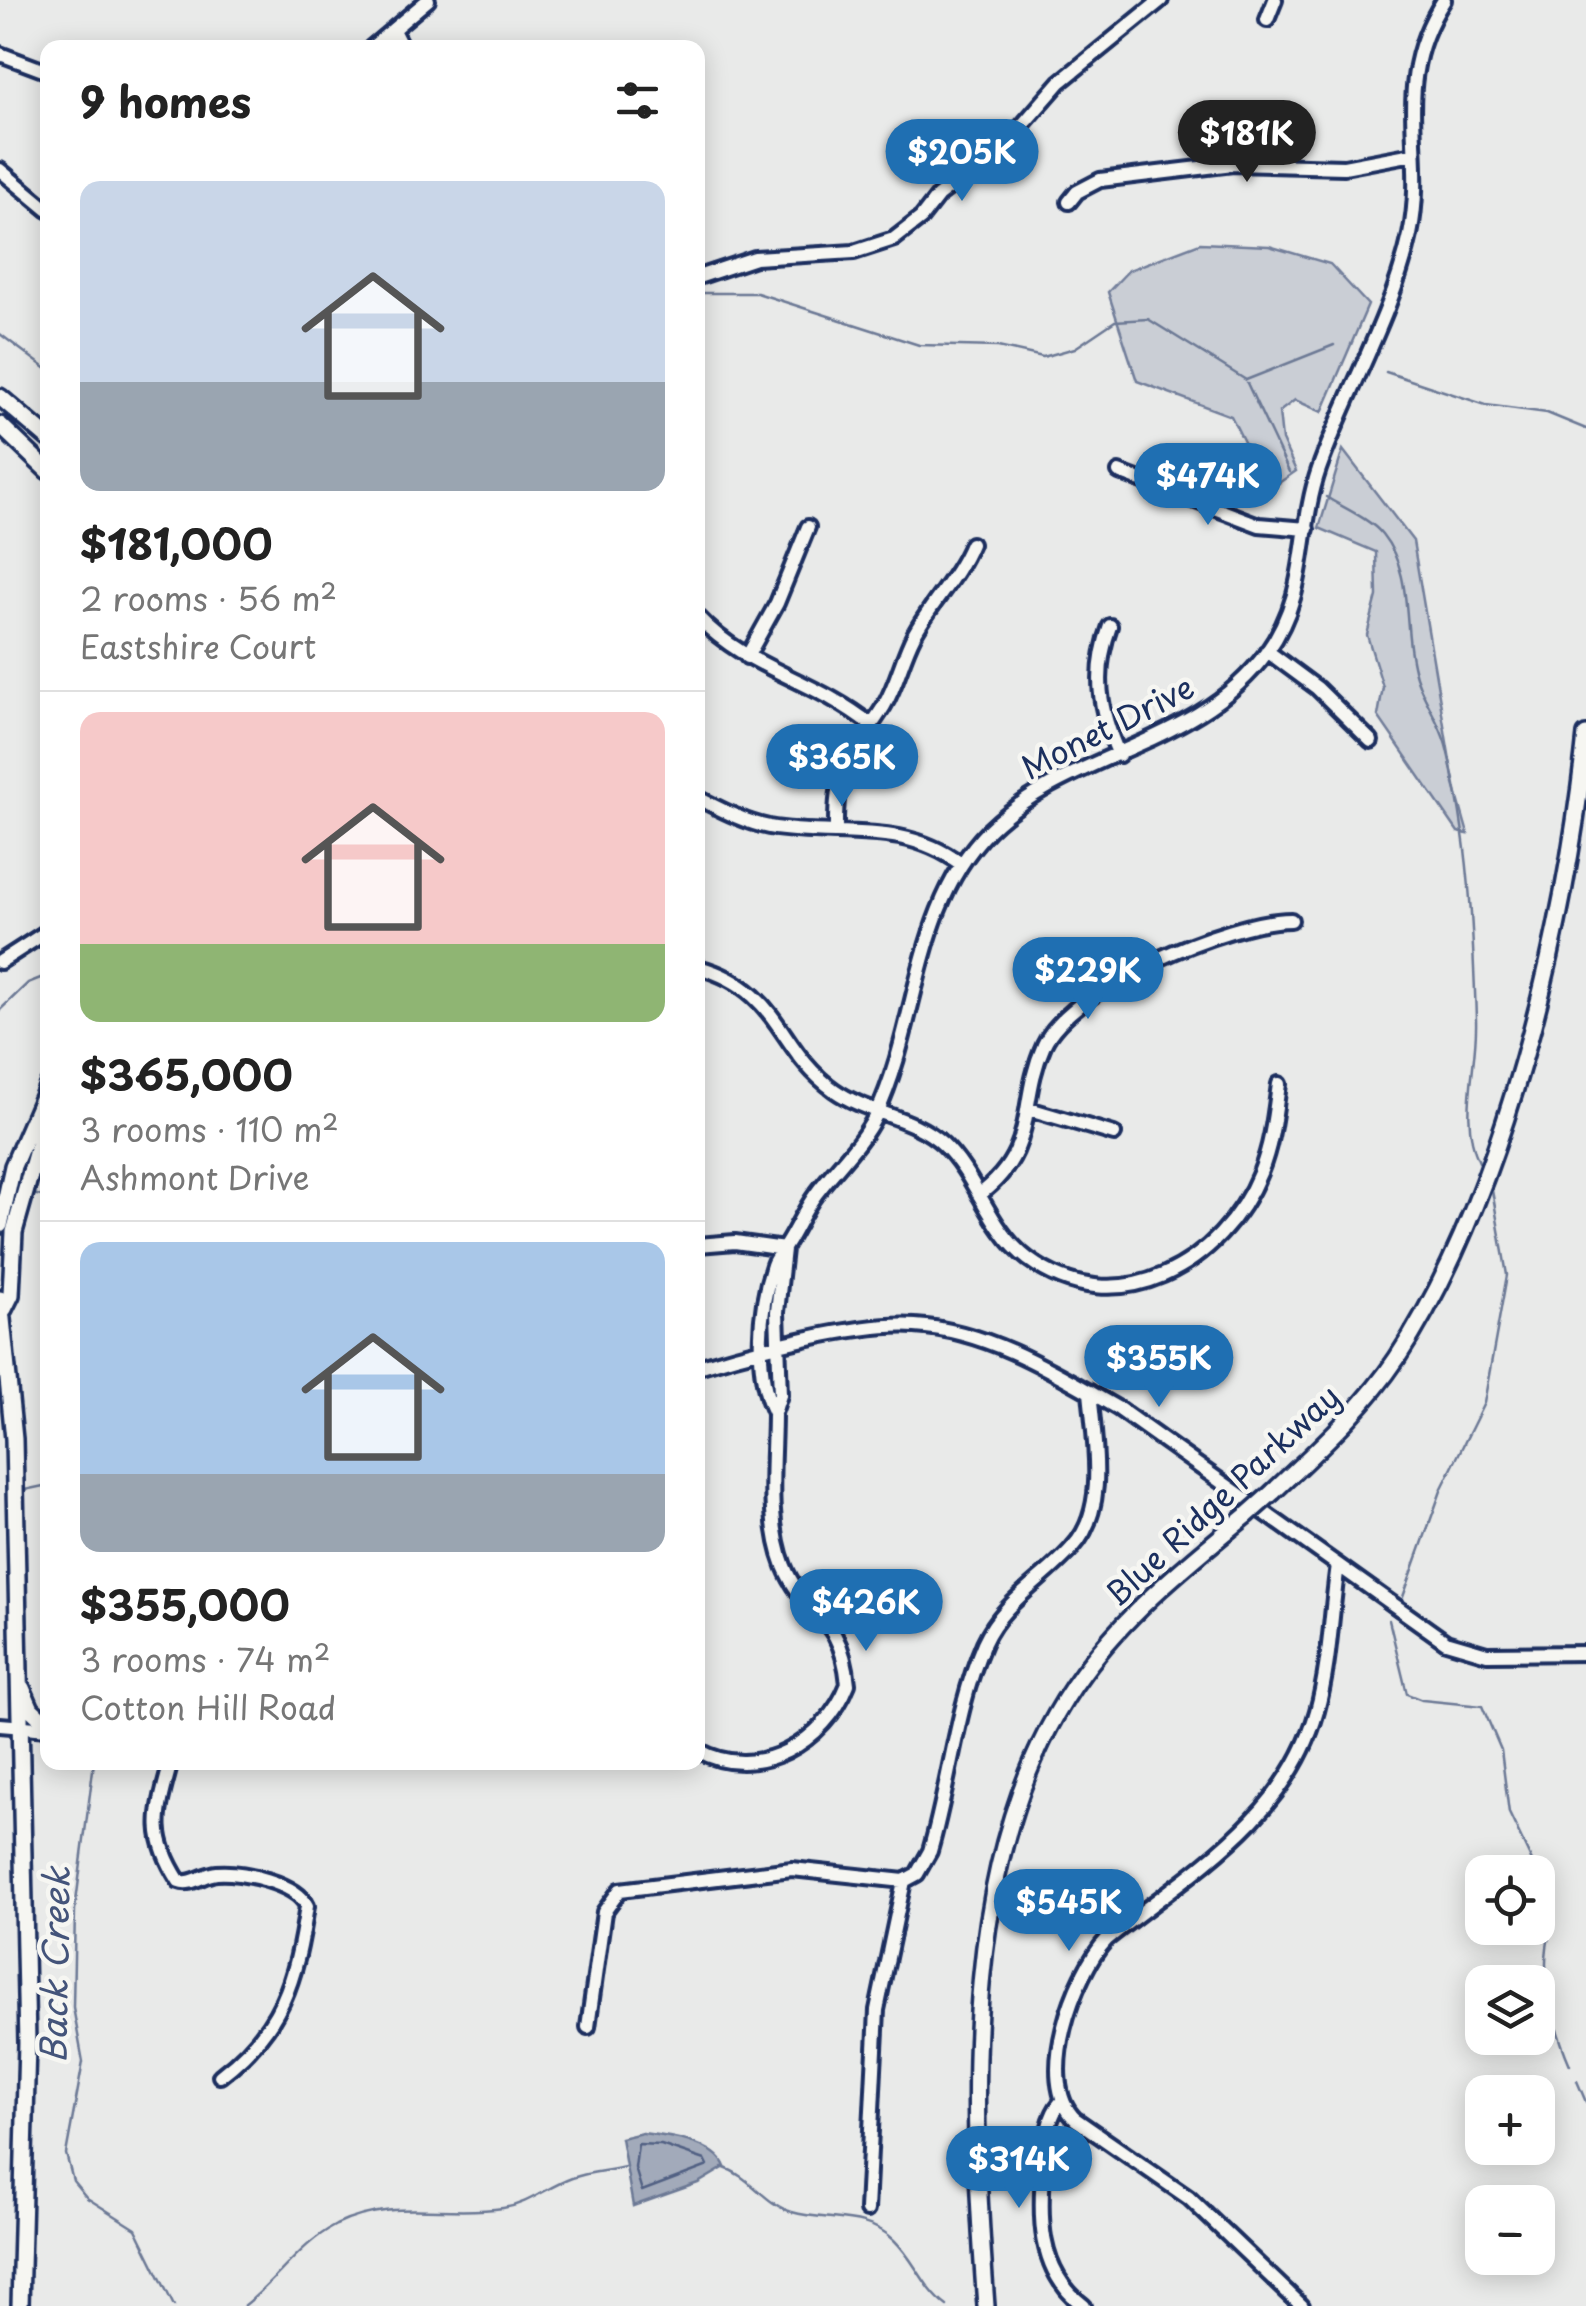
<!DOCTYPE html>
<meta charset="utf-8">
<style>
body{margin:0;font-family:"Playpen Sans",sans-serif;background:#f2f2f2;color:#222;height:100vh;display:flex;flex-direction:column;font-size:38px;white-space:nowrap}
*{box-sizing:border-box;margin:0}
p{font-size:32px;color:#767676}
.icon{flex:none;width:55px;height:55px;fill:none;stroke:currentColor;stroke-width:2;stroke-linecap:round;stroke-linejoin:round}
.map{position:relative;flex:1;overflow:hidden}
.sheet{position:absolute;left:40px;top:40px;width:665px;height:1730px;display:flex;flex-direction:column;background:#fff;border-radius:20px;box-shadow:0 5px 25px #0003}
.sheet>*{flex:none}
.buttons{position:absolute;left:1465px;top:1855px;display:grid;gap:20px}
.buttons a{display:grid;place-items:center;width:90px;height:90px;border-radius:20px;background:#fff;box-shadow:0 5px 25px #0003;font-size:50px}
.price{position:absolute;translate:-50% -85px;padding:0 22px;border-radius:35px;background:#1f6fb2;color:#fff;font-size:32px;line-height:65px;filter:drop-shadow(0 2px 5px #0008)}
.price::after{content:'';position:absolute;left:50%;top:60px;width:30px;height:22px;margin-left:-15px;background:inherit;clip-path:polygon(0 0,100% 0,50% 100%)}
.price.selected{background:#222;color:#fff}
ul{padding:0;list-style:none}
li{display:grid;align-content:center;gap:20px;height:530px;padding:0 40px}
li+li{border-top:2px solid #e0e0e0}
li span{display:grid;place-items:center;height:310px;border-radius:20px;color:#555}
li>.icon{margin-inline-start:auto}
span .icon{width:180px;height:180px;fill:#fffc;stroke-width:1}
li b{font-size:42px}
h2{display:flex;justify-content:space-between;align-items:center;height:120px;padding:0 40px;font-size:42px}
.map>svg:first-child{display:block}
.green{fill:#caced5;stroke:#727e9a;stroke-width:2.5}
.water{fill:#a2aaba;stroke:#6c7995;stroke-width:2.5}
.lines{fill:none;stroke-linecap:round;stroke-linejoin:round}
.shore{stroke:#516083;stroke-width:2.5}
.stream{stroke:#6c7995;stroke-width:2.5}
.minor-casing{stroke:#1b2f5e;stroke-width:20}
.major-casing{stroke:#1b2f5e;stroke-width:22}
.minor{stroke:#f6f6f2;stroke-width:12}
.major{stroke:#f6f6f2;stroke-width:15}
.major-bridge-casing{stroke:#1b2f5e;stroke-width:22;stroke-linecap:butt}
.major-bridge{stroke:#f6f6f2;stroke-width:15}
.labels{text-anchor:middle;stroke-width:9;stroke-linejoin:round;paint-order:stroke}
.street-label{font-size:32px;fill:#1b2f5e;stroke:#f6f6f2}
.water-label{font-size:35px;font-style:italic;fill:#44547a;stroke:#f6f6f2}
</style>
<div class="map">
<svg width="1586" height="2306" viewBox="0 0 1586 2306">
<rect width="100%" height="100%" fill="#e9eae9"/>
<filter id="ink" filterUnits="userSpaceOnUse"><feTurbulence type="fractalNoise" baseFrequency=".01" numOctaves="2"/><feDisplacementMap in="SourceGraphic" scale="20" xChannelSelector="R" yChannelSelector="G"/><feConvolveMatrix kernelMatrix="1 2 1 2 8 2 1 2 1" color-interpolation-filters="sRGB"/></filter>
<g filter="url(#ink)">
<path class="green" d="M1200 243 1269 246 1330 264 1368 305 1322 412 1295 400 1279 412 1282 440 1296 471 1276 485 1259 472 1231 416 1137 381 1108 292 1129 270Z
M1343 450 1413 541 1454 784 1468 834 1458 832 1378 716 1383 687 1367 635 1377 596 1376 552 1319 528Z"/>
<path class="water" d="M642 2133C666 2136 716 2142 725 2167L698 2183 633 2206 621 2138Z"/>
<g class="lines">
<path class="shore" d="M638 2144 661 2145 705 2160 708 2166 642 2191 635 2168Z"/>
<path class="stream" d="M698 293H757L919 345 998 347 1043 357 1075 348 1115 321 1148 319 1246 380 1334 345
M0 334 48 370
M1386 372 1486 405 1547 413 1586 429
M1247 383 1289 472
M1326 497C1342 507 1370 519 1382 534 1413 573 1403 621 1413 665 1419 696 1440 719 1447 749 1469 837 1473 929 1476 1019 1478 1065 1458 1118 1479 1162
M0 1010 28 983 48 975
M30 1193 48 1198
M20 1491 48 1485
M1403 1597 1442 1488 1484 1403 1507 1275 1490 1179
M1389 1620 1407 1694 1422 1700 1482 1706 1501 1750 1509 1813 1537 1872
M94 1762 75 1910 73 2007 83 2062 66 2154 73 2181 87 2198 136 2229 174 2306
M1538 1874C1567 1920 1545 1921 1546 1965 1547 1998 1557 2035 1570 2065
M1577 2081 1586 2102
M722 2167C751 2176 764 2204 792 2212 827 2222 867 2213 894 2240 915 2260 923 2288 947 2306
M244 2306C275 2282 301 2243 336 2225 394 2197 444 2217 503 2208 529 2204 547 2187 572 2178 589 2172 608 2171 625 2167"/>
<defs>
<path id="minor" d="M1267 20 1275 0
M393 30 402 48
M371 48 428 0
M0 54 48 72
M0 170 48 210
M1069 202 1077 192 1100 180 1233 164 1344 167 1413 154
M698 277 755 258 854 252 894 239 921 218 938 196 1005 145 1060 82 1161 0
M1119 472 1259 525 1307 529
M698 617C746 669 816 680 870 724
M1110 626C1093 673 1099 710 1119 755
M1267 651 1317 688 1371 741
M747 657 777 603 808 527
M698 798C720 809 744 822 769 827 837 839 901 819 961 864
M836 830C835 761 850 760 884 706 897 684 902 658 914 635 931 603 957 578 971 544
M0 962 48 931
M698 967C782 990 776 1049 834 1090 868 1114 913 1116 943 1144 978 1177 988 1229 1028 1259 1117 1325 1223 1264 1260 1173 1272 1144 1275 1114 1279 1084
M1029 1109 1114 1134
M979 1195C1040 1149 1017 1105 1044 1045 1070 987 1230 920 1291 920
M698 1245 735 1242 784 1249
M698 1367C753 1350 859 1322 915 1326 988 1330 1058 1374 1119 1409L1446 1642 1487 1654 1586 1653
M774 1413C754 1372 759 1308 773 1265 776 1256 782 1253 786 1245 797 1228 804 1210 816 1194 836 1167 861 1145 876 1115 920 1022 913 907 989 830 1070 750 1198 748 1267 652 1310 592 1297 533 1319 469 1346 393 1393 314 1410 235 1428 150 1389 84 1444 0
M0 1725 48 1729
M698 1750C757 1784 826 1741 848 1684 841 1611 805 1618 784 1566 766 1520 774 1461 774 1413L780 1395 777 1312 784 1249
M171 1762C157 1814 149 1834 179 1881 192 1886 203 1874 217 1873 241 1871 297 1883 307 1906 296 1981 282 2029 220 2076
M588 2027 604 1912 620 1890 792 1869 904 1881
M1061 2102C1047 2118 1046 2142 1044 2162 1039 2214 1037 2271 1084 2306
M867 2210 877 2010 904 1881 917 1874 930 1851C950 1783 956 1708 984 1643 1003 1601 1043 1581 1072 1548 1109 1509 1094 1440 1090 1392
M1302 2306 1189 2198 1075 2119C1035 2081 1074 1974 1107 1939 1189 1873 1287 1819 1317 1711 1330 1664 1331 1613 1338 1565"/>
<path id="major" d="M0 397 48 438
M0 425 48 471
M0 1225 13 1166 48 1085
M0 1299 14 1439 27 2043 20 2306
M4 1309 11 1295 14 1232 48 1111
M1273 1492C1317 1450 1363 1409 1397 1358 1504 1196 1566 927 1586 735
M22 1688 31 1709 48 1725
M986 2306C971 2102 957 1845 1083 1673 1128 1611 1189 1563 1247 1515"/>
</defs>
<use href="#minor" class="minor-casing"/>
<use href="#major" class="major-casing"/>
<use href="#minor" class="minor"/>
<use href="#major" class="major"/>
<defs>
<path id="major-bridge" d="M1247 1515 1273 1492"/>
</defs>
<use href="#major-bridge" class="major-bridge-casing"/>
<use href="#major-bridge" class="major-bridge"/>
</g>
</g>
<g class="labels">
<g class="street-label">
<text transform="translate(1108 728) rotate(-27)" y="11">Monet Drive</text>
<text transform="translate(1223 1496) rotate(-43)" y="11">Blue Ridge Parkway</text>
</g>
<g class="water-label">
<text transform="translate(56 1965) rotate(-89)" y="12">Back Creek</text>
</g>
</g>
</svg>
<div class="buttons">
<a><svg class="icon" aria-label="locate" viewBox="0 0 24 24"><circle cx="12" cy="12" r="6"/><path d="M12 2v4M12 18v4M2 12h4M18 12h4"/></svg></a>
<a><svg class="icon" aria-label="layers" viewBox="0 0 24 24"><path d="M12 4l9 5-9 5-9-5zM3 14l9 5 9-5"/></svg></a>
<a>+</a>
<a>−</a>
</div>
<b class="price selected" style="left:1247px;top:185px">$181K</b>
<b class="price" style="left:962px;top:204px">$205K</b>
<b class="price" style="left:1208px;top:528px">$474K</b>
<b class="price" style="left:842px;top:809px">$365K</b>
<b class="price" style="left:1088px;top:1022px">$229K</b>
<b class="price" style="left:1159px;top:1410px">$355K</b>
<b class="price" style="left:866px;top:1654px">$426K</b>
<b class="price" style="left:1069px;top:1954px">$545K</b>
<b class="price" style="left:1019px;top:2211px">$314K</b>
<section class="sheet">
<h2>9 homes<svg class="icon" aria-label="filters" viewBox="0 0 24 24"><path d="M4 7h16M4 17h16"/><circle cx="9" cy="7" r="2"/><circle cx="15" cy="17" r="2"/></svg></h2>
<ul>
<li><span style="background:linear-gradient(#c9d6e8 65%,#9aa5b1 0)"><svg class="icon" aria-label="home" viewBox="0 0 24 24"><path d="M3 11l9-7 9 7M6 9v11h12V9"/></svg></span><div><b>$181,000</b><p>2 rooms · 56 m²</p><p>Eastshire Court</p></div></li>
<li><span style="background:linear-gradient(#f6c9c9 75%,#8fb573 0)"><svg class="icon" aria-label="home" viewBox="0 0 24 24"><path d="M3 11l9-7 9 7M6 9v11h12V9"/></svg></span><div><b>$365,000</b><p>3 rooms · 110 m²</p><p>Ashmont Drive</p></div></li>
<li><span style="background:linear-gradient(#a9c7e8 75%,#9aa5b1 0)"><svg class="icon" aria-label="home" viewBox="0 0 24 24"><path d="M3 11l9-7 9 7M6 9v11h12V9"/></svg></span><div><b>$355,000</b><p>3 rooms · 74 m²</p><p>Cotton Hill Road</p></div></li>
</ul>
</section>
</div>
